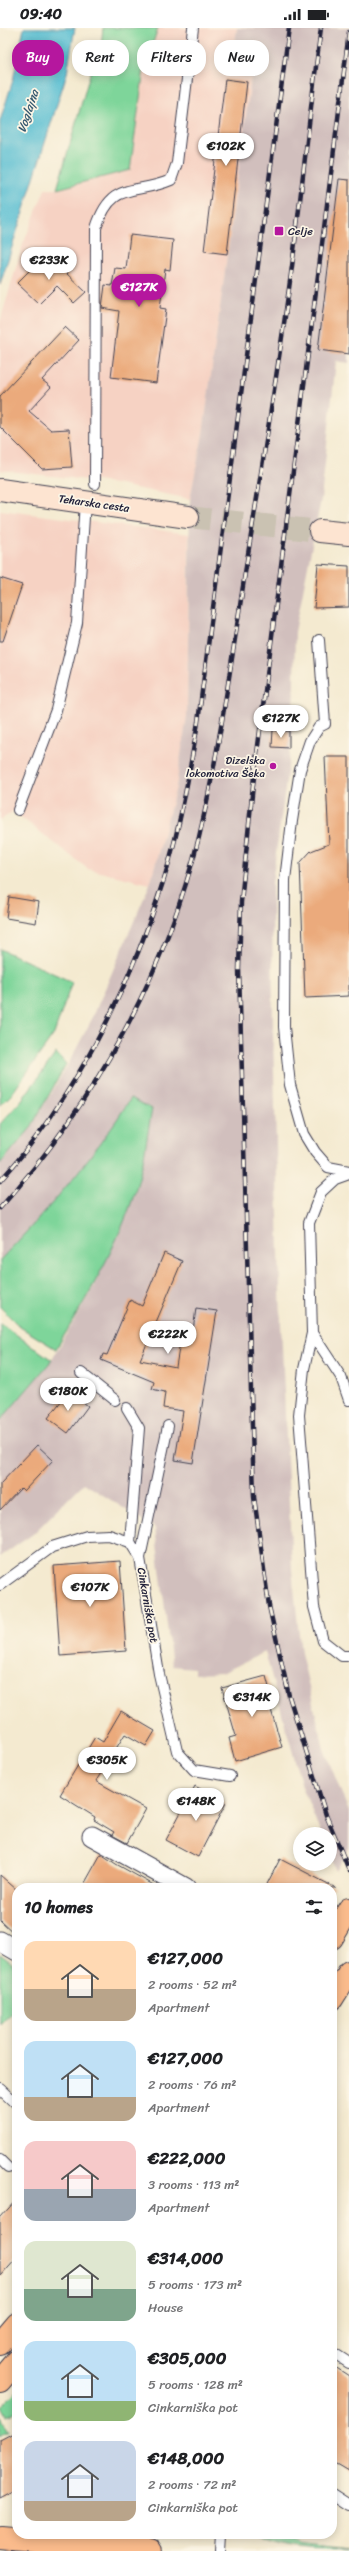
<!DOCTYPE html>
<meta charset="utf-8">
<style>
body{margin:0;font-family:Sriracha,sans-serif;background:#f6f6f6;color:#202124;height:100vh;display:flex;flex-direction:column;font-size:15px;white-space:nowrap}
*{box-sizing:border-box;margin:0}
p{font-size:13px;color:#757577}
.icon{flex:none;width:22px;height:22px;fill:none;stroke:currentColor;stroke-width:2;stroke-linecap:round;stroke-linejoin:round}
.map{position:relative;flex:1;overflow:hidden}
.details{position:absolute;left:12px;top:1855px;width:325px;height:656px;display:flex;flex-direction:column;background:#fff;border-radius:16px;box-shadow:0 2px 10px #0003}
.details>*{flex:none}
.top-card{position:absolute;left:12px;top:12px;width:325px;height:36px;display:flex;gap:8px}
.fabs{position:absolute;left:293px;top:1799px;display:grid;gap:8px}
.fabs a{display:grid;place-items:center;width:44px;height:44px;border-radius:50%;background:#fff;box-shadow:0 2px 10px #0003;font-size:20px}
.price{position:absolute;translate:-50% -34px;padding:0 9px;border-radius:14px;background:#fff;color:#222;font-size:13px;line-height:26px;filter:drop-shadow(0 1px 2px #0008)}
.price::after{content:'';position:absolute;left:50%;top:24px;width:12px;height:9px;margin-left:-6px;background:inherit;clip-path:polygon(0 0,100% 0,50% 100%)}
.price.selected{background:#b5179e;color:#fff}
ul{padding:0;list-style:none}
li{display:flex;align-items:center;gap:12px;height:100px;padding:0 12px}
li span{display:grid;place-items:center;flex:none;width:112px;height:80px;border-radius:12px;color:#555}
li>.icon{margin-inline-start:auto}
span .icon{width:48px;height:48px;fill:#fffc;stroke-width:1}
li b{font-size:17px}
h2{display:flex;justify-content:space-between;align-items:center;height:48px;padding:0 12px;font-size:17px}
.chip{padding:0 14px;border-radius:16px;background:#fff;box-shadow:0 2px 10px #0003;font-size:14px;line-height:36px}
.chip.selected{background:#b5179e;color:#fff}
.status{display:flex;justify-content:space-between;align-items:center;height:28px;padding:0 20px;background:#fff;direction:ltr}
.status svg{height:11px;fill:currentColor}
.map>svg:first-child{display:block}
.built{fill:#f6d2c3}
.industrial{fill:#d1bfbd}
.green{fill:#7ed59a;stroke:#507c6a}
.water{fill:#55bdd2;stroke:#3c7086}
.building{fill:#ebaa7b}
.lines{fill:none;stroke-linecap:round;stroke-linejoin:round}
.secondary-tunnel{stroke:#cac2b2;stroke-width:22;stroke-dasharray:22 11;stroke-linecap:butt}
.lane-casing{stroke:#424051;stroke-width:12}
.street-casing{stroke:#424051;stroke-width:21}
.secondary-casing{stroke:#424051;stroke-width:24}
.primary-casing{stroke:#424051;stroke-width:24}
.lane{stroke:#fff;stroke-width:10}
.street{stroke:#fff;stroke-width:19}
.secondary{stroke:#fde4d1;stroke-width:22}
.primary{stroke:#fabb8c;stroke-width:22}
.rail-casing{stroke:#22223b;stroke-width:4.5}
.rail{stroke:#fcf5e5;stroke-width:3;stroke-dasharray:9;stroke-linecap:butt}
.poi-dot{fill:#b5179e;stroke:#fcf5e5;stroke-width:1.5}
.labels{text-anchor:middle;stroke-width:3.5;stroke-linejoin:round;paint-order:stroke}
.poi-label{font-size:11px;fill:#22223b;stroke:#fcf5e5;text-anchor:start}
.street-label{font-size:11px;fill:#22223b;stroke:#fcf5e5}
.water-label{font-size:12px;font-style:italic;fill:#345870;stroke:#fcf5e5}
</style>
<div class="status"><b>09:40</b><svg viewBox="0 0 49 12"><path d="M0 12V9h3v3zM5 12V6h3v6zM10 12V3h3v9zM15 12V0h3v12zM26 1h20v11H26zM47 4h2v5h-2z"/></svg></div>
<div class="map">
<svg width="349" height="2523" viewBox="0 0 349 2523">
<rect width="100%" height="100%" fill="#fcf5e5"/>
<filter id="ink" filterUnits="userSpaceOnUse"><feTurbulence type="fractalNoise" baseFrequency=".025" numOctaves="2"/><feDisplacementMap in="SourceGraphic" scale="8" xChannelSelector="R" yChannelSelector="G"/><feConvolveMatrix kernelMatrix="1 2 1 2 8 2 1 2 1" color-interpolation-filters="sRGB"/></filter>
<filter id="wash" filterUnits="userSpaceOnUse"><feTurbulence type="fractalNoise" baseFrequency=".012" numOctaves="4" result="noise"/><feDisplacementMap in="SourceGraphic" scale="16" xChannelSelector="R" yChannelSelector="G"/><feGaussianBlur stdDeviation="0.9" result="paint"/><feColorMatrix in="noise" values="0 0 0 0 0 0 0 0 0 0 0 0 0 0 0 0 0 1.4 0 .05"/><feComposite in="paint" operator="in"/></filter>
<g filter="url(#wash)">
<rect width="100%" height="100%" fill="#f4ead0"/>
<path class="built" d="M158 0H237L231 46 251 50 203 406 190 471 105 454 0 442V294L22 219 45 161H57L130 141 144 41Z
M0 482 189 506 187 689 176 759 150 856 88 841 13 783 0 793Z"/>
<path class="industrial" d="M237 0H349V335L336 333 321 471 295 604 293 703 272 854 273 1007 281 1296 292 1542 301 1625 324 1721 349 1784V1820L336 1843 330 1828V1806H321L302 1758 265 1624 222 1645 194 1646V1640L172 1638 155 1500 84 1455 33 1506 0 1529V1393L52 1332 96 1254 123 1193 131 1070 88 1134 46 1184 0 1232V1136L30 1101 70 1033 92 991 150 856 176 759 187 688 190 471 203 406 251 50 231 46Z"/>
<path class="green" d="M103 0H158L144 41 130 142 57 161 90 46 101 18Z
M0 921 72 954 54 1006 11 1067 0 1078Z
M56 1025 66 1036 30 1101 0 1136V1096L21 1073Z
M131 1070 152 1081C148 1101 146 1122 141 1142 126 1205 89 1266 56 1321L20 1299 0 1279V1232C49 1181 93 1130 131 1070Z
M0 1295 52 1332 0 1393Z
M0 1926 17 1939V1978L0 1996Z
M17 2363V2382L7 2387 2 2378Z
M0 2387 9 2403 0 2408Z
M282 2506 299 2517 349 2523C327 2523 270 2523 256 2507Z"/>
<path class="water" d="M24 0H75L67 45 0 257V93L13 52Z"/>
<g id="blocks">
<path class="building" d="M225 51 247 54 227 226 204 223Z
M339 151 349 152V326L318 322Z
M130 207 173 212 170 242 165 241 160 280 166 281 156 355 111 349 119 283 102 280 105 257 112 258 115 240 126 241Z
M46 226 86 264 74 275 57 258 39 276 17 255Z
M65 299 79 312 42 352 51 359 29 383 51 402 69 401 72 439 42 441 0 399V368Z
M318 536 349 538V579L314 580Z
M0 550 22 557 3 613H0Z
M273 702 289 703V720L272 719Z
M325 729H349V968L305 970 300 835 311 823 329 816Z
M9 869 39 874 36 895 6 890Z
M164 1225 182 1233 140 1332 176 1339 182 1301 193 1303 196 1280 217 1283 193 1435 175 1432 183 1383 163 1380 165 1364 152 1361 154 1354 101 1332 103 1326 107 1327 130 1272 142 1278Z
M69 1363 88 1378 68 1405 48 1390Z
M37 1417 53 1432 24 1463 21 1460 0 1482V1456Z
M120 1533 126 1623 60 1628 54 1538Z
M266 1648 273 1674 269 1675 282 1719 235 1733 229 1710 236 1708 222 1660Z
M121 1683 155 1703 146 1718 125 1706 96 1753 146 1781 127 1815 112 1807 114 1804 94 1792 95 1789 60 1767 95 1709 103 1714Z
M195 1758 226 1775 198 1829 166 1812Z
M101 1826 116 1836 159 1860H82Z
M280 1831 336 1860H265Z
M0 1847 17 1862V1908L0 1892Z
M17 2171V2229L0 2248V2190Z
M332 2337 349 2348V2444L332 2434Z
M17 2403V2462L0 2471V2412Z"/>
</g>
</g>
<g filter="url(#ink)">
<use href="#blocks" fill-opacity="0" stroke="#424051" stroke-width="1"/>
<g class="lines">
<path class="secondary-tunnel" d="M188 489 320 503"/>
<defs>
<path id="lane" d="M95 456 96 200C112 151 134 168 171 152L177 135 193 0
M319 612 325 696 319 699 310 713 300 742 292 793 285 852 284 999 290 1057 304 1106 315 1124 328 1139 349 1143
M18 782 56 682 77 595 85 474
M349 1146 335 1151 321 1164 309 1195 312 1305 304 1341 299 1387 314 1579 323 1613 342 1628H349
M312 1305 341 1349 349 1372
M81 1345 115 1372
M127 1380 139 1400 130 1514
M140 1530 168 1398
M0 1557 52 1519 87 1508 109 1507 130 1514 140 1530 159 1646 177 1723 194 1742 230 1748
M0 2060 17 2076
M0 2132 8 2140
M332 2324 349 2335
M332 2466 349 2477
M220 2523 221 2506"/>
<path id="street" d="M92 1808 186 1860
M0 1913 17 1923"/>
<path id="secondary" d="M0 462 188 489
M320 503 349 506"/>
<path id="primary" d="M332 1910 349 1881
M332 1971 349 1944
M0 2316 17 2296
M0 2353 17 2333
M0 2510 150 2523"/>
</defs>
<use href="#lane" class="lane-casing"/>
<use href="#street" class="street-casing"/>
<use href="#secondary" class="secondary-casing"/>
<use href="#primary" class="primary-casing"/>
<use href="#lane" class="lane"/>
<use href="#street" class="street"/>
<use href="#secondary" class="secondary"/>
<use href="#primary" class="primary"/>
<defs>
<path id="rail" d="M349 4 253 757 241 874 239 941 254 1469 269 1578 289 1668 326 1787 349 1842
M0 1153C75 1070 131 958 164 851 180 800 189 747 198 694L289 0
M0 1180C95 1075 165 946 199 809 221 716 233 620 248 526 264 425 281 325 294 223 303 149 311 74 321 0"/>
</defs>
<use href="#rail" class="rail-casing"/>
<use href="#rail" class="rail"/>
</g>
</g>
<g class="poi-dot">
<rect x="274" y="198" width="10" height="10" rx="2"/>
<circle cx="273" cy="738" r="4"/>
</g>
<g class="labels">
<g class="poi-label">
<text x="288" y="207">Celje</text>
<text x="265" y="736" text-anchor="end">Dizelska<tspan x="265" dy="13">lokomotiva Šeka</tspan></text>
</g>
<g class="street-label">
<text transform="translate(94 475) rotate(8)" y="4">Teharska cesta</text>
<text transform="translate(148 1577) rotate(80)" y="4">Cinkarniška pot</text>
</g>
<g class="water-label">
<text transform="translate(28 83) rotate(-72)" y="4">Voglajna</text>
</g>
</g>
</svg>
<div class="fabs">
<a><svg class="icon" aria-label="layers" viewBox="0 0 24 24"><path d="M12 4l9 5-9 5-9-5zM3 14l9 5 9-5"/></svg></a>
</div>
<b class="price" style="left:226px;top:139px">€102K</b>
<b class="price" style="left:49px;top:253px">€233K</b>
<b class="price selected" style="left:139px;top:280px">€127K</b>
<b class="price" style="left:281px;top:711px">€127K</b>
<b class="price" style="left:168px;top:1327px">€222K</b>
<b class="price" style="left:68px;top:1384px">€180K</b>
<b class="price" style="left:90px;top:1580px">€107K</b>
<b class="price" style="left:252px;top:1690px">€314K</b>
<b class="price" style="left:107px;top:1753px">€305K</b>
<b class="price" style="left:196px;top:1794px">€148K</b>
<div class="top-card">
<a class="chip selected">Buy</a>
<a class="chip">Rent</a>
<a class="chip">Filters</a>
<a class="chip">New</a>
</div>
<section class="details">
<h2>10 homes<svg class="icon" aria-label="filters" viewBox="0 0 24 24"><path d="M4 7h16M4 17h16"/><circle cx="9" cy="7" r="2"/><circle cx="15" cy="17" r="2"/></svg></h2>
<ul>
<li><span style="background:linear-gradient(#ffd9b3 60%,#b9a48a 0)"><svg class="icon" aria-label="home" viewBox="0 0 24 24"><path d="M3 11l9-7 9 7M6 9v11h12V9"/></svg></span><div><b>€127,000</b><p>2 rooms · 52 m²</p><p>Apartment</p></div></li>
<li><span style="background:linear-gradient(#bfe0f5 70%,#b9a48a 0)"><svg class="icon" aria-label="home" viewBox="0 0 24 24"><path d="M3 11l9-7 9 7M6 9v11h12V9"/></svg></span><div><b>€127,000</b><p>2 rooms · 76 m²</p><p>Apartment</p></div></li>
<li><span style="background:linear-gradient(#f6c9c9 60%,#9aa5b1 0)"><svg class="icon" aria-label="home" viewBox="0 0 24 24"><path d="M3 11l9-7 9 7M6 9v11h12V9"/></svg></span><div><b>€222,000</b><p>3 rooms · 113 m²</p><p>Apartment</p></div></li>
<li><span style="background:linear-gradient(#dfe7d0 60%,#7fa58c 0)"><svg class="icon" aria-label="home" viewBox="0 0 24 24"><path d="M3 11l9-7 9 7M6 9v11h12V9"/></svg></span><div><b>€314,000</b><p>5 rooms · 173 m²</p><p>House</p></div></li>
<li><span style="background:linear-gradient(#bfe0f5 75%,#8fb573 0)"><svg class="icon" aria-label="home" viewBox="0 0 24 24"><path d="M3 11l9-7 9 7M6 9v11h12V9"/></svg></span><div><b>€305,000</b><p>5 rooms · 128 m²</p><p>Cinkarniška pot</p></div></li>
<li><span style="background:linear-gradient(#c9d6e8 75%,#b9a48a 0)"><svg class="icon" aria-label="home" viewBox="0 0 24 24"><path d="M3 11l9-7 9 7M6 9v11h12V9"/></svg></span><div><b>€148,000</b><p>2 rooms · 72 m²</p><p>Cinkarniška pot</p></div></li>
</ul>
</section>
</div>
